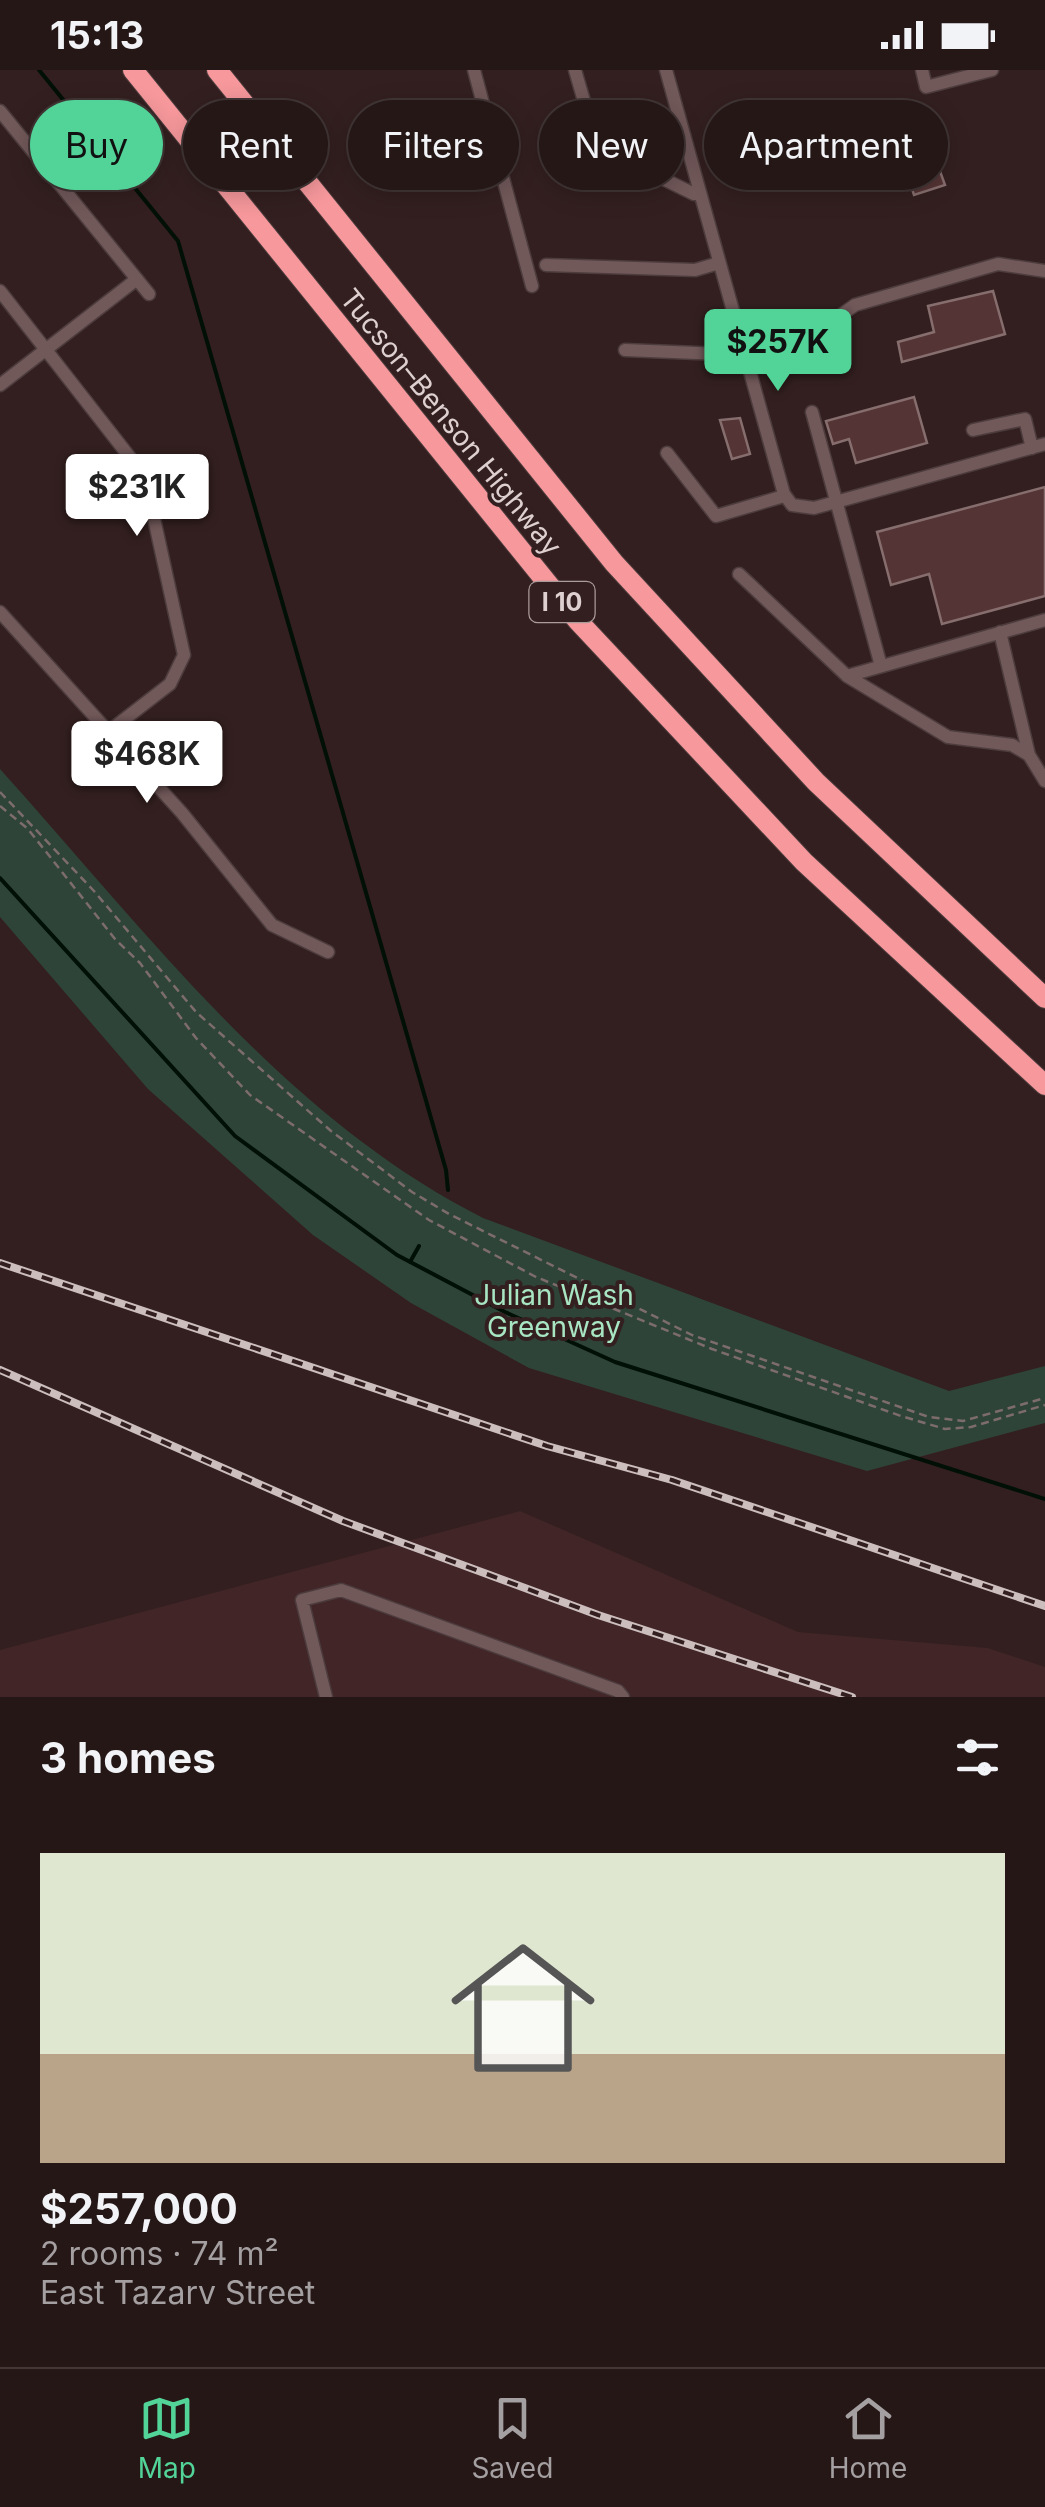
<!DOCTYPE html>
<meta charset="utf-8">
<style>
body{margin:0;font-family:Inter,sans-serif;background:#2e2020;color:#f1f3f6;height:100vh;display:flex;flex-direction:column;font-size:38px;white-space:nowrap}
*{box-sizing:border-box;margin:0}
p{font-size:32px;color:#a49fa1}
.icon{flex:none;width:55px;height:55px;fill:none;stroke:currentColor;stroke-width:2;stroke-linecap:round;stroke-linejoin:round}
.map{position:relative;height:1627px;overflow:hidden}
.panel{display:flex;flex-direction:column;background:#261717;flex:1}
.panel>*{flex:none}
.guide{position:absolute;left:30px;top:30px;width:985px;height:90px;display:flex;gap:20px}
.price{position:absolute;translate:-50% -85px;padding:0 22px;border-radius:10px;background:#fff;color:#222;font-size:32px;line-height:65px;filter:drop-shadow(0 2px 5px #0008)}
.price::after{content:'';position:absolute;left:50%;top:60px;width:30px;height:22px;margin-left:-15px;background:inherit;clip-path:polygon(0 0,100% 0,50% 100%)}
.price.selected{background:#52d397;color:#111}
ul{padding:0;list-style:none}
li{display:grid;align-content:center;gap:20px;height:530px;padding:0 40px}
li span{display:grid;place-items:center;height:310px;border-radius:0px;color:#555}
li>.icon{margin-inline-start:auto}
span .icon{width:180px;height:180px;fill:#fffc;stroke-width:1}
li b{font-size:42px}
h2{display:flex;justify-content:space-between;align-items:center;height:120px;padding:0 40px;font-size:42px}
.tag{padding:0 35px;border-radius:45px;background:#261717;box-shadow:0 5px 25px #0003,0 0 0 2px #423636;font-size:35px;line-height:90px}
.tag.selected{background:#52d397;color:#111}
.status{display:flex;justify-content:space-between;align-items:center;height:70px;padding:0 50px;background:#261717;direction:ltr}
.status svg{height:28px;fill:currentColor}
.tab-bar{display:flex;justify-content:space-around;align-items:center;height:140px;border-top:2px solid #423636;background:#261717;font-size:28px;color:#a49fa1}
.tab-bar a{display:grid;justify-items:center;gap:5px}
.tab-bar .selected{color:#52d397}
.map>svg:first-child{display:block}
.built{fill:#412527}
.green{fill:#2f4438}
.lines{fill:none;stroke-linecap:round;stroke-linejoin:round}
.stream{stroke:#001006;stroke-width:4}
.building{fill:#553435;stroke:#876e6e;stroke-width:2.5}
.minor-casing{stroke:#4d3c3d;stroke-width:15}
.highway-casing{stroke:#4d3c3d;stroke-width:22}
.path{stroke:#7d6c6c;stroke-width:2.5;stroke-dasharray:8 5;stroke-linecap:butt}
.minor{stroke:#715859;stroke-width:12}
.highway{stroke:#f6989c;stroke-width:20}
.rail-casing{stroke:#cdbebe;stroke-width:8}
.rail{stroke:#331f1f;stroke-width:4;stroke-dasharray:11;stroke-linecap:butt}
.labels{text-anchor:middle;stroke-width:8;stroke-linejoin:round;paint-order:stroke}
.shield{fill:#331f1f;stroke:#ab9b9b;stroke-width:2.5}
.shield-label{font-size:25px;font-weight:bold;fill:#ded0d0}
.street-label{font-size:28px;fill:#ded0d0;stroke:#331f1f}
.park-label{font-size:28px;fill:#a8e5c3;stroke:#331f1f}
</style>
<div class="status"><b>15:13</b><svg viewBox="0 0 49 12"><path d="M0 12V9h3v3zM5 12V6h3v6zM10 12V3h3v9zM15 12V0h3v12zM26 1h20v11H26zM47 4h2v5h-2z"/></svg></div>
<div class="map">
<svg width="1045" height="1627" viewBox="0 0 1045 1627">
<rect width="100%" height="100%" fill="#331f1f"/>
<path class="built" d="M520 1441 798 1562 988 1578 1045 1597V1627H0V1580Z"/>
<path class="green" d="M0 699C146 861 285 1048 483 1148L949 1321 1045 1296V1353L867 1401 529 1298 411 1233 313 1165 148 1019 0 847Z"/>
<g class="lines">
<path class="stream" d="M39 0 178 171 446 1100 448 1120
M0 808 235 1066 397 1185 505 1242 615 1292 1045 1429
M410 1192 419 1176"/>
</g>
<path class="building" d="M937 93 945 115 914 125 907 104Z
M993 221 1005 264 902 292 898 272 934 262 928 236Z
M914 327 927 373 856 393 849 369 833 374 826 351Z
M740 348 750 384 732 389 720 350Z
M1045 417V526L942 554 929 504 891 515 877 462Z"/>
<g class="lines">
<defs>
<path id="minor" d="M474 0 532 216
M575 0 606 107 639 97 694 124 700 123
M666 0 784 424 792 435 814 438 1045 374
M922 0 926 17 992 0
M0 41 149 224
M546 195 695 200 719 193
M0 221 132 390 153 444 184 585 170 614 108 662
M810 267 855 235 998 194 1045 201
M625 280 745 285
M0 315 137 209
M812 342 881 596
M973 360 1025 349 1032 378
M667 383 716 446 784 426
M739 504 847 606 1045 550
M0 542 182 743 272 855 328 882
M1000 562 1029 685 1045 711
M847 606 948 667 1012 675 1029 685
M326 1627 302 1530 341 1520 618 1621 623 1627"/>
<path id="highway" d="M133 0 578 551 804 792 1045 1015
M217 0 614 493 816 712 1045 928"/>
</defs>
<use href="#minor" class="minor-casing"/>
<use href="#highway" class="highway-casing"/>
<path class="path" d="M0 722 94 821 196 942 331 1061 412 1122 449 1144 692 1265 929 1347 963 1351 1045 1328
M0 736 28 759 115 869 140 893 196 968 250 1025 429 1150 536 1207 712 1279 901 1346 945 1359 971 1357 1045 1335"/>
<use href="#minor" class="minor"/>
<use href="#highway" class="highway"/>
<defs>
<path id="rail" d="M0 1193 547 1376 672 1410 1045 1536
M0 1300 343 1451 598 1545 852 1627"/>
</defs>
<use href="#rail" class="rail-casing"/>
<use href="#rail" class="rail"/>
</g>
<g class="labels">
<rect class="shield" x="529.5" y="512" width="65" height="40" rx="8"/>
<g class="shield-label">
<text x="562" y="541">I 10</text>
</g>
<g class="street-label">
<text transform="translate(451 352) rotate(51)" y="10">Tucson–Benson Highway</text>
</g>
<g class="park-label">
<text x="554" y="1235">Julian Wash<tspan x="554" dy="32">Greenway</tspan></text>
</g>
</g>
</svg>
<b class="price selected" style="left:778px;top:324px">$257K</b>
<b class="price" style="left:137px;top:469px">$231K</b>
<b class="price" style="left:147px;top:736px">$468K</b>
<div class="guide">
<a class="tag selected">Buy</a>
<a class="tag">Rent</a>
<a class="tag">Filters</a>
<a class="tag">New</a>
<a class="tag">Apartment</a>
</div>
</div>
<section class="panel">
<h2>3 homes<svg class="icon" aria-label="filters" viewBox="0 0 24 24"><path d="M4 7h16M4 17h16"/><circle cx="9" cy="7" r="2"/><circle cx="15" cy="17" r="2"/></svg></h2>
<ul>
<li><span style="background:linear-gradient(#dfe7d0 65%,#b9a48a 0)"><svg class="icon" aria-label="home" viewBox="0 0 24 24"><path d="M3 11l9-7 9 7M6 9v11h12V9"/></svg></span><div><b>$257,000</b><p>2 rooms · 74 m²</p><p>East Tazarv Street</p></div></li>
</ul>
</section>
<nav class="tab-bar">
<a class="selected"><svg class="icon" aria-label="map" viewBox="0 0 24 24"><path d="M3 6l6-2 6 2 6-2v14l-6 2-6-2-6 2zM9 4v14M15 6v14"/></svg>Map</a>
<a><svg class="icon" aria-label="saved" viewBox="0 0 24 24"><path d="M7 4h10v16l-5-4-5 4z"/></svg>Saved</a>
<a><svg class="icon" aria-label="home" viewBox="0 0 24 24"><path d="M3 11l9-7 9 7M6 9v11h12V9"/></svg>Home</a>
</nav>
